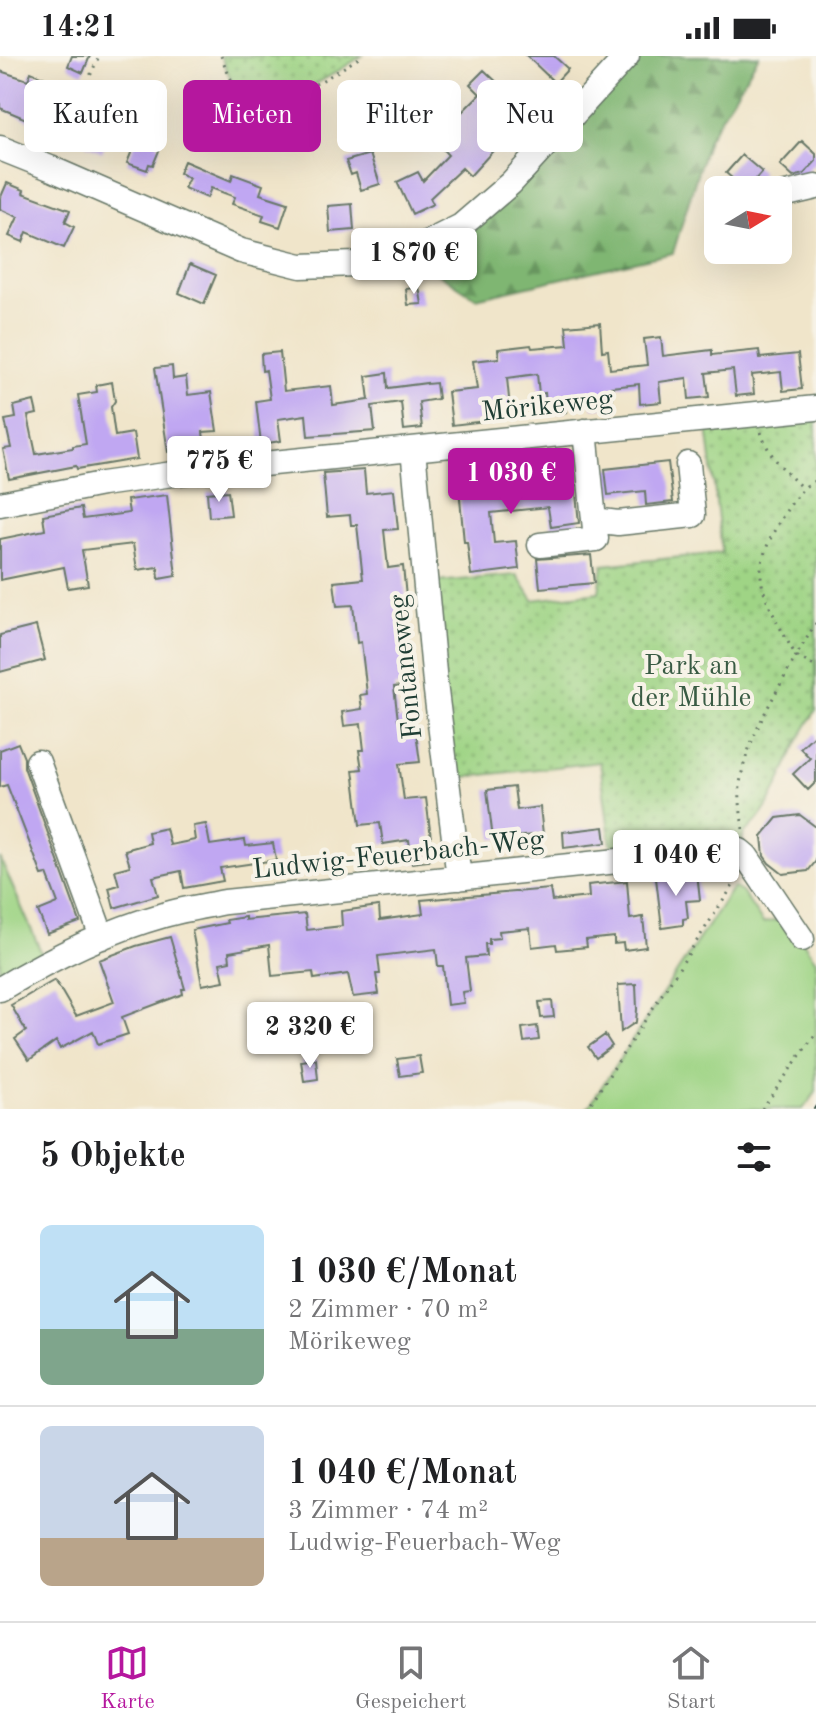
<!DOCTYPE html>
<html lang="de">
<meta charset="utf-8">
<style>
body{margin:0;font-family:"Old Standard TT",serif;background:#f6f6f6;color:#202124;height:100vh;display:flex;flex-direction:column;font-size:30px;white-space:nowrap}
*{box-sizing:border-box;margin:0}
p{font-size:26px;color:#757577}
.icon{flex:none;width:44px;height:44px;fill:none;stroke:currentColor;stroke-width:2;stroke-linecap:round;stroke-linejoin:round}
.map{position:relative;height:1053px;overflow:hidden}
.panel{display:flex;flex-direction:column;background:#fff;flex:1}
.panel>*{flex:none}
.top-card{position:absolute;left:24px;top:24px;width:768px;height:72px;display:flex;gap:16px}
.needle{width:52px;rotate:80deg}
.buttons{position:absolute;left:704px;top:120px;display:grid;gap:16px}
.buttons a{display:grid;place-items:center;width:88px;height:88px;border-radius:12px;background:#fff;box-shadow:0 8px 32px #0002;font-size:40px}
.price{position:absolute;translate:-50% -68px;padding:0 18px;border-radius:8px;background:#fff;color:#222;font-size:26px;line-height:52px;filter:drop-shadow(0 2px 4px #0008)}
.price::after{content:'';position:absolute;left:50%;top:48px;width:24px;height:18px;margin-left:-12px;background:inherit;clip-path:polygon(0 0,100% 0,50% 100%)}
.price.active{background:#b5179e;color:#fff}
ul{padding:0;list-style:none}
li{display:flex;align-items:center;gap:24px;height:200px;padding:0 40px}
li+li{border-top:2px solid #e0e0e0}
li span{display:grid;place-items:center;flex:none;width:224px;height:160px;border-radius:12px;color:#555}
li>.icon{margin-inline-start:auto}
span .icon{width:96px;height:96px;fill:#fffc;stroke-width:1}
li b{font-size:34px}
h2{display:flex;justify-content:space-between;align-items:center;height:96px;padding:0 40px;font-size:34px}
.tag{padding:0 28px;border-radius:12px;background:#fff;box-shadow:0 8px 32px #0002;font-size:28px;line-height:72px}
.tag.active{background:#b5179e;color:#fff}
.status{display:flex;justify-content:space-between;align-items:center;height:56px;padding:0 40px;background:#fff;direction:ltr}
.status svg{height:22px;fill:currentColor}
.dock{display:flex;justify-content:space-around;align-items:center;height:112px;border-top:2px solid #e0e0e0;background:#fff;font-size:22px;color:#757577}
.dock a{display:grid;justify-items:center;gap:4px}
.dock .active{color:#b5179e}
.map>svg:first-child{display:block}
.green{fill:#9fd485;stroke:#5f885c;stroke-width:2}
.forest{fill:url(#forest-firs);stroke:#4f7a53;stroke-width:2}
.park{fill:url(#park-dots);stroke:#5f885c;stroke-width:2}
.building{fill:#c0a7f2}
.lines{fill:none;stroke-linecap:round;stroke-linejoin:round}
.minor-casing{stroke:#687868;stroke-width:27}
.path{stroke:#687868;stroke-width:3;stroke-dasharray:2 6;stroke-linecap:butt}
.minor{stroke:#fff;stroke-width:24}
.tram{stroke:#1f3d34;stroke-width:2}
.labels{text-anchor:middle;stroke-width:8;stroke-linejoin:round;paint-order:stroke}
.street-label{font-size:28px;fill:#1f3d34;stroke:#f7f3e8}
.park-label{font-size:28px;fill:#395b44;stroke:#f7f3e8}
</style>
<div class="status"><b>14:21</b><svg viewBox="0 0 49 12"><path d="M0 12V9h3v3zM5 12V6h3v6zM10 12V3h3v9zM15 12V0h3v12zM26 1h20v11H26zM47 4h2v5h-2z"/></svg></div>
<div class="map">
<svg width="816" height="1053" viewBox="0 0 816 1053">
<defs>
<pattern id="forest-firs" width="22" height="20" patternUnits="userSpaceOnUse" patternTransform="scale(2)"><rect width="22" height="20" fill="#7fb672"/><path d="M5 1l3.5 6h-7zM16 11l3.5 6h-7z" fill="#67955e"/></pattern>
<pattern id="park-dots" width="8" height="8" patternUnits="userSpaceOnUse" patternTransform="scale(2)"><rect width="8" height="8" fill="#9fd485"/><path d="M2 2h.1M6 6h.1" fill="none" stroke="#81ad6e" stroke-width="1.8" stroke-linecap="round"/></pattern>
</defs>
<rect width="100%" height="100%" fill="#f7f3e8"/>
<filter id="ink" filterUnits="userSpaceOnUse"><feTurbulence type="fractalNoise" baseFrequency=".0125" numOctaves="2"/><feDisplacementMap in="SourceGraphic" scale="16" xChannelSelector="R" yChannelSelector="G"/><feConvolveMatrix kernelMatrix="1 2 1 2 8 2 1 2 1" color-interpolation-filters="sRGB"/></filter>
<filter id="wash" filterUnits="userSpaceOnUse"><feTurbulence type="fractalNoise" baseFrequency=".006" numOctaves="4" result="noise"/><feDisplacementMap in="SourceGraphic" scale="32" xChannelSelector="R" yChannelSelector="G"/><feGaussianBlur stdDeviation="1.8" result="paint"/><feColorMatrix in="noise" values="0 0 0 0 0 0 0 0 0 0 0 0 0 0 0 0 0 1.4 0 .05"/><feComposite in="paint" operator="in"/></filter>
<g filter="url(#wash)">
<rect width="100%" height="100%" fill="#f0e5ca"/>
<path class="green" d="M0 802 46 907 0 933Z
M733 831 742 836 763 867 787 862 816 905V1036L803 1053H587Z"/>
<path class="forest" d="M627 0H759L708 83 673 197 476 242 407 197 461 170Z"/>
<path class="park" d="M221 0H362C332 18 264 69 234 28 229 21 225 9 221 0Z
M816 352V654C810 665 802 677 797 688 782 717 771 757 744 777L740 795 613 805 600 706 447 723 426 527 517 519 533 544 599 536 603 509 722 497 706 362Z"/>
<g id="blocks">
<path class="building" d="M72 0H90L83 17 68 10Z
M527 0H554L568 13 555 27Z
M484 14 502 31 494 39 521 64 470 120 462 112 430 142 433 148 412 158 397 126 418 116 423 125 448 99 434 84 480 38 470 28Z
M0 15 28 24 31 16 67 31 50 73 0 52Z
M98 57 116 65 102 96 85 88Z
M140 75 159 83 157 89 161 90 153 109 149 108 147 114 127 107Z
M802 85 816 98V105L804 118 793 121 780 109Z
M370 98 380 128 361 134 356 117 351 119 346 105Z
M742 99 762 116 746 134 726 117Z
M184 105 231 125 233 118 263 129 260 138 288 147 280 171 262 165 264 159 232 148 235 141 211 132 207 142 184 132 189 122 179 117Z
M7 127 24 134 23 137 70 154 65 166 74 171 64 192 27 176 23 186 9 180 18 161 0 153V143Z
M352 148 354 174 330 176 328 150Z
M190 208 216 219 204 248 179 237Z
M419 231 422 248 408 249 406 233Z
M600 267 602 295 608 294 610 313 647 309 644 283 661 281 663 300 712 294V299L759 294 760 302 798 298 802 333 783 335 781 316 752 319 754 338 736 340 733 314 706 317 709 341 689 343 687 322 659 326 661 346 640 348 639 328 611 331 613 350 593 352 591 340 564 343 566 356 547 358 545 337 539 338 537 318 507 322 511 362 452 369 448 336 477 333 473 305 499 302 498 293 531 289 532 292 568 289 566 270Z
M280 296 284 335 331 330 333 349 369 344 366 320 387 317 388 332 427 327V328L436 327 438 343 419 346 422 372 404 374 401 346 372 350 375 375 308 380 306 359 278 363 281 385 261 388 256 345 270 343 266 314 262 315 261 298Z
M172 310 173 323 186 321 188 339 211 336 217 375 203 376 205 392 168 396 155 312Z
M112 326 115 345 111 351 115 380 133 377 137 403 77 413 76 410 9 423 3 393 11 392 5 364 16 362 14 350 34 345 37 358 28 360 36 398 73 392V390L86 388 78 339 97 336 96 329Z
M668 406 673 446 646 449 645 435 608 439 605 413Z
M364 414 366 437 394 434 398 473 384 474 388 512 403 510 407 552H403L411 629 394 631 398 664 414 662 420 706 399 708 404 744 426 742 431 782H426L429 805 412 807 409 784 383 788 380 767 360 769 353 714 362 713 359 694H364L361 668 344 670 342 656 362 653 360 639 367 638 361 586 357 587 353 549 337 550 334 526 363 523 357 469H351L350 459 327 461 323 417Z
M574 419 579 467 551 471 548 451 491 457 494 487 516 485 519 513 471 519 467 486H464L459 432Z
M228 435 231 459 209 461 207 437Z
M167 439 176 520 159 523 158 511 137 514 133 488 82 494 88 529 68 532 64 511 0 524V483L45 474 43 459 81 452 83 463 129 457 127 444Z
M591 499 594 527 540 532 537 503Z
M36 570 45 604 0 616V579Z
M816 677V726L808 734 793 718 810 702 800 692Z
M18 687 24 702V711L80 866 47 878 38 855 58 847 47 818 42 819 7 729 0 731V694Z
M514 731 517 754 540 751 543 778 493 783 487 734Z
M800 759 816 771V805L808 815 783 818 769 807 764 800 762 780 777 762Z
M206 768 210 789 245 784 246 790 273 787 276 804 220 812 223 825 184 832 181 815 153 821 158 839 114 852 109 832 119 829 115 814 130 810 125 794 150 787 148 776 166 772 170 789 195 784 193 770Z
M604 771 606 787 564 792 563 776Z
M697 817 700 844 686 845 688 862 683 863V869L662 872 656 822Z
M627 825 630 863 643 861 646 891 624 894 623 887 614 888V881L586 884 587 891 557 894 556 888 532 891 530 872 499 875 500 882 489 883V888H485L486 900 466 902 470 935 462 936 464 947 447 949 443 910H438L436 893 378 900 380 918H376L379 938 353 941 348 918 314 923 313 916 272 920 269 889 229 896 230 905 220 907 224 925 202 929 192 874 227 867 226 864 245 861V864L305 858 307 874 342 870 341 855 379 850 380 864 423 858 421 844 550 833 552 845 589 841 588 829Z
M170 881 185 933H182L183 938 122 961 128 978 98 988 93 975 60 993 56 985 29 1004 15 983 26 975 11 949 55 924 76 960 114 946 99 904 136 890Z
M636 928 637 953 636 966 621 976 618 929Z
M552 945 554 961 541 962 539 946Z
M537 970 539 984 524 986 522 972Z
M605 979 612 990 596 1002 588 991Z
M419 1000 422 1017 400 1020 397 1003Z
M316 1003 318 1023 304 1025 301 1005Z"/>
</g>
</g>
<g filter="url(#ink)">
<use href="#blocks" fill-opacity="0" stroke="#687868" stroke-width="2"/>
<g class="lines">
<defs>
<path id="minor" d="M0 92 50 112 241 195 301 210 356 208 407 197 461 170 511 127 627 0
M778 140 816 131
M413 393 435 627 459 822
M0 448 102 428 194 415 816 352
M594 464 618 467 693 459 688 408
M540 489 596 483 585 375
M38 706 102 881
M0 933C51 902 107 875 164 859 184 853 205 850 225 846L733 793 740 795 746 800 802 883"/>
</defs>
<use href="#minor" class="minor-casing"/>
<path class="path" d="M221 0C225 9 229 21 234 28 264 69 332 18 362 0
M58 92 99 0
M761 376C768 400 786 416 803 433
M816 567 796 600 816 611
M743 773C741 758 739 744 740 728 746 683 775 640 796 600 785 580 762 543 761 520 759 494 785 454 801 435 805 430 811 427 816 424
M587 1053 738 822
M762 1053 816 977"/>
<use href="#minor" class="minor"/>
<path class="tram" d="M814 1053 816 1050"/>
</g>
</g>
<g class="labels">
<g class="street-label">
<text transform="translate(547 348) rotate(-6)" y="10">Mörikeweg</text>
<text transform="translate(404 611) rotate(-96)" y="10">Fontaneweg</text>
<text transform="translate(398 797) rotate(-6)" y="10">Ludwig-Feuerbach-Weg</text>
</g>
<g class="park-label">
<text x="691" y="618">Park an<tspan x="691" dy="32">der Mühle</tspan></text>
</g>
</g>
</svg>
<div class="buttons">
<a><svg class="needle" viewBox="-14 -14 28 28"><path d="M0-13l5 13h-10z" fill="#e53935"/><path d="M0 13l5-13h-10z" fill="#757577"/></svg></a>
</div>
<b class="price" style="left:414px;top:240px">1 870 €</b>
<b class="price" style="left:219px;top:448px">775 €</b>
<b class="price active" style="left:511px;top:460px">1 030 €</b>
<b class="price" style="left:676px;top:842px">1 040 €</b>
<b class="price" style="left:310px;top:1014px">2 320 €</b>
<div class="top-card">
<a class="tag">Kaufen</a>
<a class="tag active">Mieten</a>
<a class="tag">Filter</a>
<a class="tag">Neu</a>
</div>
</div>
<section class="panel">
<h2>5 Objekte<svg class="icon" aria-label="filters" viewBox="0 0 24 24"><path d="M4 7h16M4 17h16"/><circle cx="9" cy="7" r="2"/><circle cx="15" cy="17" r="2"/></svg></h2>
<ul>
<li><span style="background:linear-gradient(#bfe0f5 65%,#7fa58c 0)"><svg class="icon" aria-label="home" viewBox="0 0 24 24"><path d="M3 11l9-7 9 7M6 9v11h12V9"/></svg></span><div><b>1 030 €/Monat</b><p>2 Zimmer · 70 m²</p><p>Mörikeweg</p></div></li>
<li><span style="background:linear-gradient(#c9d6e8 70%,#b9a48a 0)"><svg class="icon" aria-label="home" viewBox="0 0 24 24"><path d="M3 11l9-7 9 7M6 9v11h12V9"/></svg></span><div><b>1 040 €/Monat</b><p>3 Zimmer · 74 m²</p><p>Ludwig-Feuerbach-Weg</p></div></li>
</ul>
</section>
<nav class="dock">
<a class="active"><svg class="icon" aria-label="map" viewBox="0 0 24 24"><path d="M3 6l6-2 6 2 6-2v14l-6 2-6-2-6 2zM9 4v14M15 6v14"/></svg>Karte</a>
<a><svg class="icon" aria-label="saved" viewBox="0 0 24 24"><path d="M7 4h10v16l-5-4-5 4z"/></svg>Gespeichert</a>
<a><svg class="icon" aria-label="home" viewBox="0 0 24 24"><path d="M3 11l9-7 9 7M6 9v11h12V9"/></svg>Start</a>
</nav>
